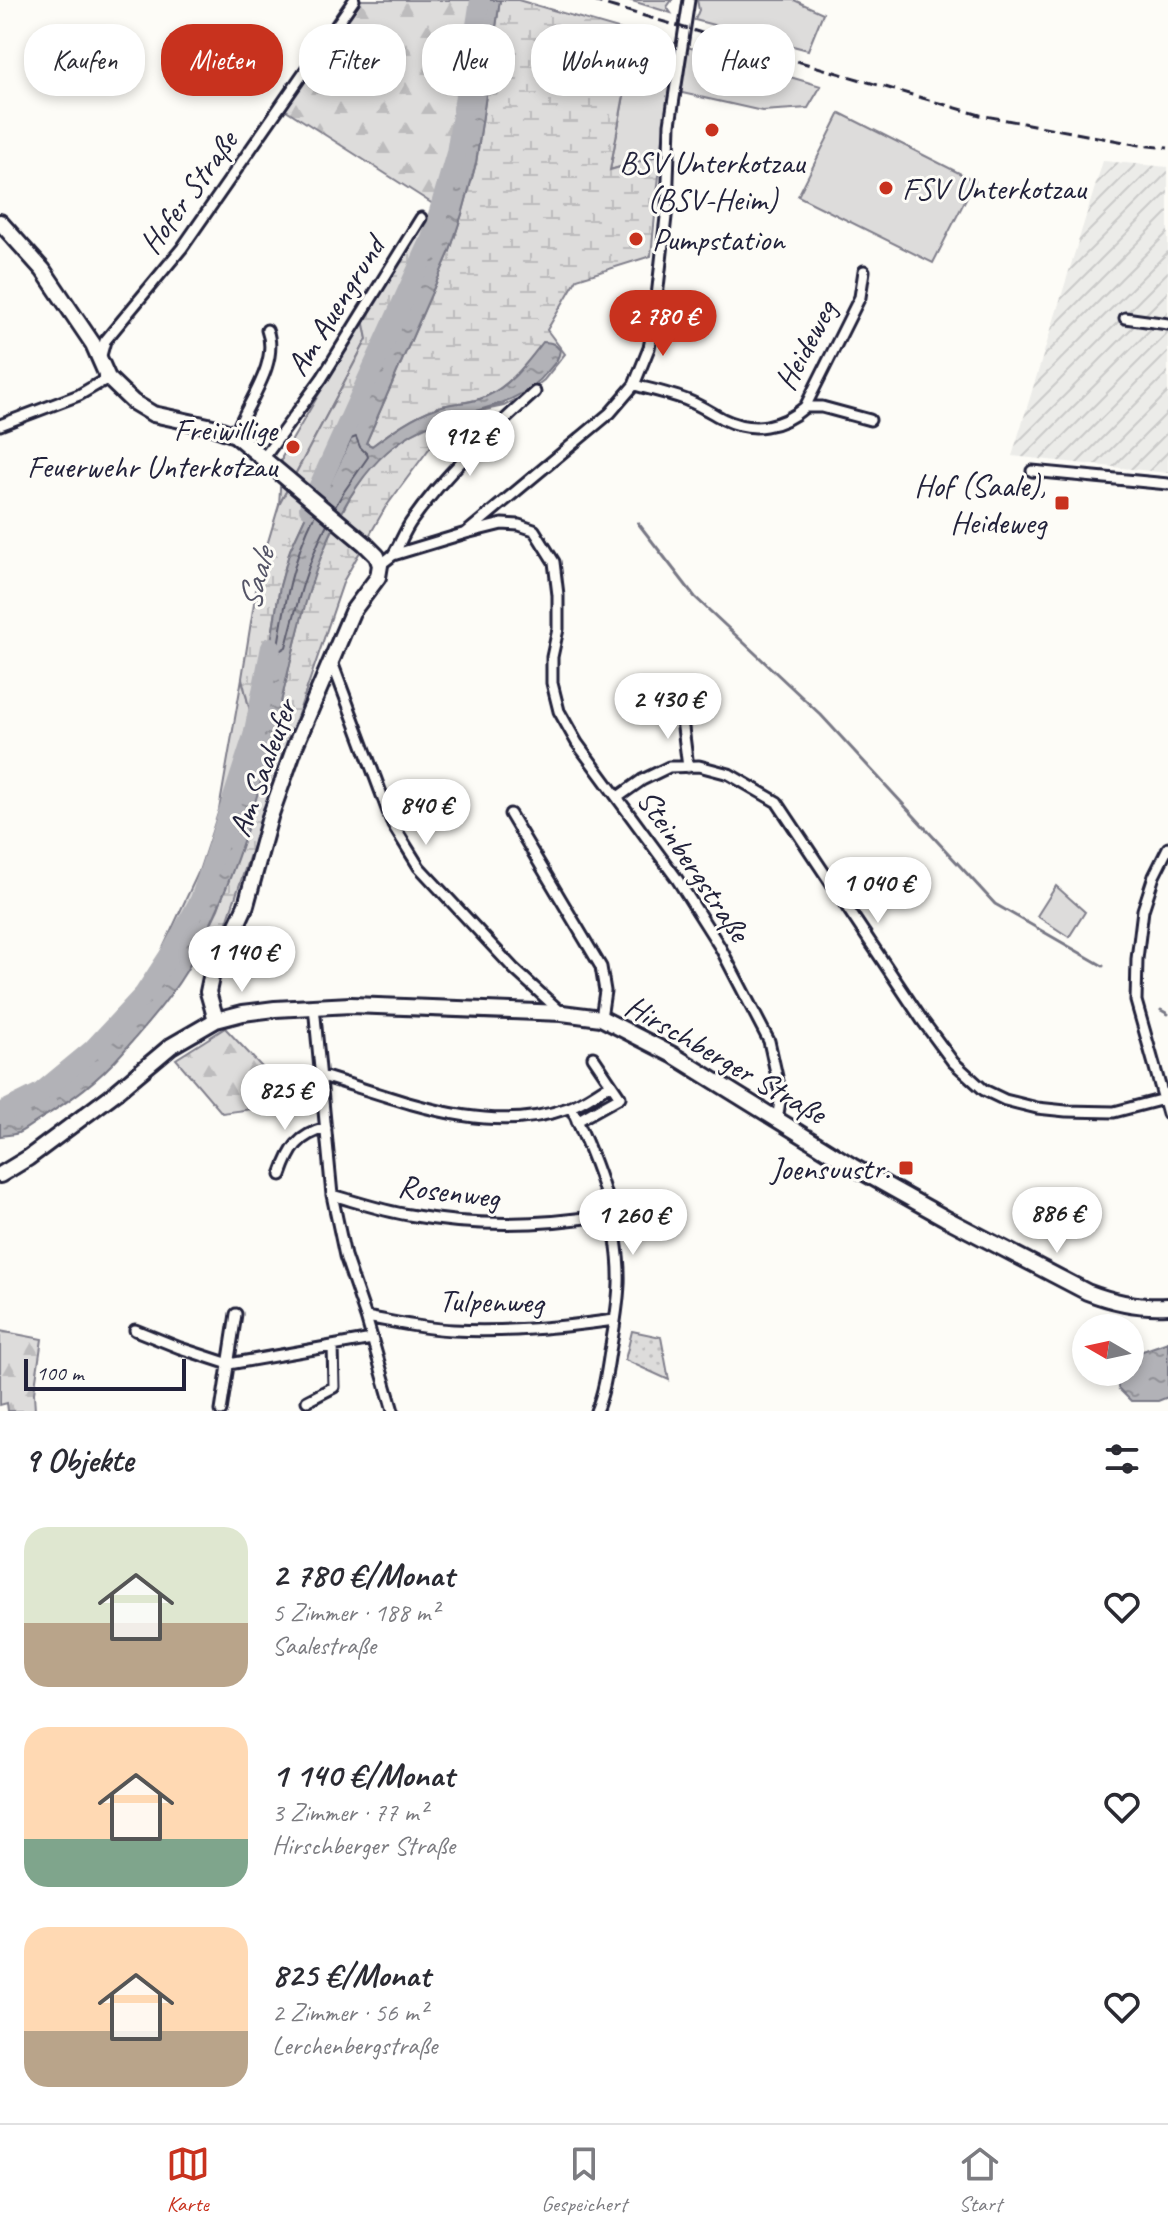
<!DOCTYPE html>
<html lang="de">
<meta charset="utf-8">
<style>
body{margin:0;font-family:Caveat,sans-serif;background:#f2f2f3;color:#2b2b33;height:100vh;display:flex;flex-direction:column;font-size:30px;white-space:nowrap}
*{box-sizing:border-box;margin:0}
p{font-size:26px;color:#7c7c81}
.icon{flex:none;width:44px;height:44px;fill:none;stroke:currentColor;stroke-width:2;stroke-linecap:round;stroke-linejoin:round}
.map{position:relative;height:1411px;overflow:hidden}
.panel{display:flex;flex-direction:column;background:#fff;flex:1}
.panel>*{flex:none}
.guide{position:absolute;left:24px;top:24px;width:1120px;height:72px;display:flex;gap:16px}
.needle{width:52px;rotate:279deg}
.buttons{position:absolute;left:1072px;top:1314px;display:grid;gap:16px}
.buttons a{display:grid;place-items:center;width:72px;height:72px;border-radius:50%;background:#fff;box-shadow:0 4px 12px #0003;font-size:40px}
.scale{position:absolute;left:24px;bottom:20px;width:162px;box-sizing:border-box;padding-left:8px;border:4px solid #22223b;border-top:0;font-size:22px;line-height:28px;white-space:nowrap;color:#22223b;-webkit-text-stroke:6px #fdfcf7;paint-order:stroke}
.price{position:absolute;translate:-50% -68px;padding:0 18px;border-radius:28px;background:#fff;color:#222;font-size:26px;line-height:52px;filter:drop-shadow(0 2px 4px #0008)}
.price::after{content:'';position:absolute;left:50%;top:48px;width:24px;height:18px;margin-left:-12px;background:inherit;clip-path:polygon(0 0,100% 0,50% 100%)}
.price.current{background:#c8321e;color:#fff}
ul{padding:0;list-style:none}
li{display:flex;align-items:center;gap:24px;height:200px;padding:0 24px}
li span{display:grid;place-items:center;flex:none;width:224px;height:160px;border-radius:24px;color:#555}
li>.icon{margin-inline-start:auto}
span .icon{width:96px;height:96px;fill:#fffc;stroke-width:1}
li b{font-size:34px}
h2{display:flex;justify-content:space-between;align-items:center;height:96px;padding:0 24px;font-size:34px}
.chip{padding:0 28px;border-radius:32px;background:#fff;box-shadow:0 4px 12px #0003;font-size:28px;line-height:72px}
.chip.current{background:#c8321e;color:#fff}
.tabs{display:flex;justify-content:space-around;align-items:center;height:112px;border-top:2px solid #e1e1e2;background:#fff;font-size:22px;color:#7c7c81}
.tabs a{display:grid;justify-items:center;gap:4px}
.tabs .current{color:#c8321e}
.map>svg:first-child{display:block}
.industrial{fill:url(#industrial-furrows)}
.grass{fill:#dddcdb;stroke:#807f8b;stroke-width:2}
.forest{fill:url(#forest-firs);stroke:#807f8b;stroke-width:2}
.wetland{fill:url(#wetland-marsh);stroke:#807f8b;stroke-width:2}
.park{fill:url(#park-dots);stroke:#807f8b;stroke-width:2}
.water{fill:url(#water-ripples);stroke:#787885;stroke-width:2}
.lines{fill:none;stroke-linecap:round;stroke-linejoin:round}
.shore{stroke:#5c5c6d;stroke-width:2}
.stream{stroke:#787885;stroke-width:3}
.river{stroke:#b2b2b7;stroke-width:20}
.street-casing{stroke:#22223b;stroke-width:15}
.secondary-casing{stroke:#22223b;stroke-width:20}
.street{stroke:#fdfcf7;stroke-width:9}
.secondary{stroke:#fdfcf7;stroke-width:14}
.rail{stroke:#22223b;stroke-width:3;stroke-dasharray:12 6;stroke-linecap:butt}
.poi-dot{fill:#c8321e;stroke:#fdfcf7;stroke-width:3}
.labels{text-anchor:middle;stroke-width:6;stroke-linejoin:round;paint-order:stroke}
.poi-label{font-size:32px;fill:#22223b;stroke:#fdfcf7;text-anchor:end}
.street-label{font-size:32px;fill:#22223b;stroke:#fdfcf7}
.water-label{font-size:34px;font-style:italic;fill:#545466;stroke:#fdfcf7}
</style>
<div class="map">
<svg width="1168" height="1411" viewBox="0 0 1168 1411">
<defs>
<pattern id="industrial-furrows" width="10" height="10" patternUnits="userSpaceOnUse" patternTransform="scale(2)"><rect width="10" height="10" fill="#ecece9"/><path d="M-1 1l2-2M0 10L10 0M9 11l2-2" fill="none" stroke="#cacac9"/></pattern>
<pattern id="forest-firs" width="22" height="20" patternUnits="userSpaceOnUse" patternTransform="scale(2)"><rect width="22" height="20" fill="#dddcdb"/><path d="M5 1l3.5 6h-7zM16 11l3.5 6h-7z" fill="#bdbcbd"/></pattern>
<pattern id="wetland-marsh" width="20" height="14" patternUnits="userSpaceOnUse" patternTransform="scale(2)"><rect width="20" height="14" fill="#dddcdb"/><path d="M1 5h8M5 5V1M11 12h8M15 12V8" fill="none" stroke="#bdbcbd"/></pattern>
<pattern id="park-dots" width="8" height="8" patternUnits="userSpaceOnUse" patternTransform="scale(2)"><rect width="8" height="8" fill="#dddcdb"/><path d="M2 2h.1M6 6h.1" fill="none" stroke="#bdbcbd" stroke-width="1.8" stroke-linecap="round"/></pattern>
<pattern id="water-ripples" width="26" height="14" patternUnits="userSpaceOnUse" patternTransform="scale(2)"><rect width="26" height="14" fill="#b2b2b7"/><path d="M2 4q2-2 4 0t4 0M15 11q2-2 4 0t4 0" fill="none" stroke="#909096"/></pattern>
</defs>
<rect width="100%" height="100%" fill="#fdfcf7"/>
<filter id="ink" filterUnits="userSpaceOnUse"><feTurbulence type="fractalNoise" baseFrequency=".0125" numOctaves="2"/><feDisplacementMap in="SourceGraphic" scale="16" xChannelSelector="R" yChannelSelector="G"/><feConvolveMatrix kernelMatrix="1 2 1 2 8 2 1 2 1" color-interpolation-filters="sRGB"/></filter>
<g filter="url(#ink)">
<path class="industrial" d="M1103 161 1168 167V473L1012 456Z"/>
<path class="grass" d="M629 0H672L667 7 671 13Z
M697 0H794L823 13 808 50 695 20 699 10Z
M636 32 821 86 808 108 762 111 669 90 661 155 610 170Z
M840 113 975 181 933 263 798 196Z
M363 319 367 339 279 505 282 457Z
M242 678 256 736 223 851 203 904 176 956 147 998 149 978 199 871 219 810Z
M1056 886 1085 912 1069 937 1037 916Z"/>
<path class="forest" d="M358 0H477L465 100 436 206 283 108Z
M225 1028 296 1103 222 1113 176 1059Z
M0 1331 42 1339 34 1393 35 1411H8L7 1403 0 1405Z"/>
<path class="wetland" d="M500 0H518L622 30 630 41 631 57 610 170 661 155 651 256 577 279 547 330 565 354 544 380 526 394 504 406 475 412 446 426 385 508 344 580 219 945 191 963 218 909 238 853 271 743 306 598 321 553 350 497 371 466 392 447 413 433 442 419 503 404 543 343C526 364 510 386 485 397 471 404 452 402 436 408 413 416 392 431 372 446L366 443 450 251 463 211 476 163Z
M465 100C457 155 447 201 428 253L290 550 280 586 256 736 242 678 259 572 279 505 367 339 363 319 436 206Z"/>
<path class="park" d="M632 1331 661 1337 669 1380 625 1360Z"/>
<path class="water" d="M477 0H500L476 163 463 211 450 251 366 443 372 446C392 431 413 416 436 408 452 402 470 404 485 397 510 386 526 364 543 342 552 342 555 344 560 350 559 359 554 364 548 371 515 413 457 408 413 433 387 448 366 471 350 497 310 563 296 640 278 715 258 798 234 885 192 961 174 994 148 1023 123 1052 98 1081 71 1100 39 1120 32 1124 25 1130 18 1133 13 1135 6 1135 0 1136V1114L6 1113 44 1092 78 1064 118 1029 147 998 176 956 203 904 223 851 256 736 280 586 290 550 428 253 443 211 456 157Z
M1168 1342V1397L1158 1401H1131L1118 1388 1119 1372H1130V1357L1137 1353Z"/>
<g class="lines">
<path class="shore" d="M323 497 351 439 356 437 360 447 367 454 368 457 343 493 335 507
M315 514C293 558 286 598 278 646L281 650 286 647C297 604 307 563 327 524"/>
<path class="stream" d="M638 523 695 597 821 715 995 904 1103 966
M1161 1010 1168 1014"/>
<path class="river" d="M309 508 431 239 456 153 480 0
M0 1113 40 1093 92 1050 144 994 172 951 200 900 253 736 271 647"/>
<defs>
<path id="street" d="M1125 318 1168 324
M100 359 105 341 182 248 354 0
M634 385C653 390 672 394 689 401 701 406 712 413 723 419 752 433 781 428 805 407L860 297 864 271
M805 407H822L870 420
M0 425 79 395 108 378
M235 435C246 404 280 364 267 330
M263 459 322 378 421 218
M1032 471 1168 484
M466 533 502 524 519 525 534 530 554 562 558 595V629L552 657V683L559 711 577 743 677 879 720 947 769 1041 781 1095 777 1120
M393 555C400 544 404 532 411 522 445 473 491 432 535 392
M380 565 393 555 466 533 610 413 634 385 649 348 654 323 667 208 670 124 689 0
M332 662 393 825 419 867 514 969 562 1013
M681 712 688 767
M618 797 642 780 669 767 699 766 729 774 777 802 922 1020 953 1062 984 1090 1005 1100 1037 1108 1066 1111 1114 1112 1164 1099
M510 814 601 967 605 991 601 1018
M1168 848 1154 876 1143 910 1137 959 1136 1001 1168 1114
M314 1006 332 1195 345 1256 366 1317 393 1411
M322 1076C400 1099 487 1138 568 1108 583 1103 597 1092 611 1084
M571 1107C596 1161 621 1224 619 1284 618 1307 614 1329 610 1351 607 1371 604 1393 596 1411
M577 1121 620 1097 593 1057
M281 1175C290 1149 298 1135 326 1128
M332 1195C357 1202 383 1211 409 1215 476 1227 543 1226 610 1214
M366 1317C395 1322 424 1329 453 1330 508 1333 561 1327 615 1320
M135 1330 180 1348 229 1364 372 1339
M307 1401 334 1387 333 1346
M221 1411 236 1314"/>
<path id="secondary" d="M0 222 43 270 93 344 108 378 133 402 153 414 213 427 235 435 365 544 377 556 380 565 378 577 352 612 295 746 270 817 246 905 230 940 213 968 208 992 216 1020
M0 1175 28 1158 115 1093 171 1046 216 1020 243 1013 275 1009 351 1005 562 1013 601 1018 673 1055 852 1166 945 1218 1087 1292C1113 1302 1140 1308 1168 1306"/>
</defs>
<use href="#street" class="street-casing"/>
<use href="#secondary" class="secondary-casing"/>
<use href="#street" class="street"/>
<use href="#secondary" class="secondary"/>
<path class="rail" d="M590 0 980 115 1140 145 1168 148"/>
</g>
</g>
<g class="poi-dot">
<circle cx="712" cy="130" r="8"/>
<circle cx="886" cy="188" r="8"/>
<circle cx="636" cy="239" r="8"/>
<circle cx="293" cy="447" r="8"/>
<rect x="1054" y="495" width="16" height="16" rx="4"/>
<rect x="898" y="1160" width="16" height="16" rx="4"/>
</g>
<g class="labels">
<g class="poi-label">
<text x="712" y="173" text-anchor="middle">BSV Unterkotzau<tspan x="712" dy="37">(BSV-Heim)</tspan></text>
<text x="902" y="199" text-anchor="start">FSV Unterkotzau</text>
<text x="652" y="250" text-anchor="start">Pumpstation</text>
<text x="277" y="440">Freiwillige<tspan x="277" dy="37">Feuerwehr Unterkotzau</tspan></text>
<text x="1046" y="496">Hof (Saale),<tspan x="1046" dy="37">Heideweg</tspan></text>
<text x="890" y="1179">Joensuustr.</text>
</g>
<g class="street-label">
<text transform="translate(188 192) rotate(-54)" y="11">Hofer Straße</text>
<text transform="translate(335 306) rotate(-58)" y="11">Am Auengrund</text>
<text transform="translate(805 345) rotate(-62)" y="11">Heideweg</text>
<text transform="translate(262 768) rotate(-70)" y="11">Am Saaleufer</text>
<text transform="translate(694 865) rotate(56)" y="11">Steinbergstraße</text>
<text transform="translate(726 1059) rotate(30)" y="11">Hirschberger Straße</text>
<text transform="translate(449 1191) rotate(7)" y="11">Rosenweg</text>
<text transform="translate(491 1301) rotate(1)" y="11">Tulpenweg</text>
</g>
<g class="water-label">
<text transform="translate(255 579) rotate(-75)" y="12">Saale</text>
</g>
</g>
</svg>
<div class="buttons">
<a><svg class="needle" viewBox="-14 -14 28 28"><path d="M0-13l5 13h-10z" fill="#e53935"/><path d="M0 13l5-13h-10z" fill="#7c7c81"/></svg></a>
</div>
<div class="scale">100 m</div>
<b class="price current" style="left:663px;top:358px">2 780 €</b>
<b class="price" style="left:470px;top:478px">912 €</b>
<b class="price" style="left:668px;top:741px">2 430 €</b>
<b class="price" style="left:426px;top:847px">840 €</b>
<b class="price" style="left:878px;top:925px">1 040 €</b>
<b class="price" style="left:242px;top:994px">1 140 €</b>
<b class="price" style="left:285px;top:1132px">825 €</b>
<b class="price" style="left:1057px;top:1255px">886 €</b>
<b class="price" style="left:633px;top:1257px">1 260 €</b>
<div class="guide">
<a class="chip">Kaufen</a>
<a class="chip current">Mieten</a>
<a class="chip">Filter</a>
<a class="chip">Neu</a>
<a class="chip">Wohnung</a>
<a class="chip">Haus</a>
</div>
</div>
<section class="panel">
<h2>9 Objekte<svg class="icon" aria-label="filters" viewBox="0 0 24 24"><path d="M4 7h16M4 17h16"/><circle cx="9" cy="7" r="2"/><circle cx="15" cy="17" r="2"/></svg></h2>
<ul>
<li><span style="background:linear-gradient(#dfe7d0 60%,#b9a48a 0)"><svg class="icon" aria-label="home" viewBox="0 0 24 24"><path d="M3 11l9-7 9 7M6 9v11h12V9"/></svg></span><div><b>2 780 €/Monat</b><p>5 Zimmer · 188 m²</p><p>Saalestraße</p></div><svg class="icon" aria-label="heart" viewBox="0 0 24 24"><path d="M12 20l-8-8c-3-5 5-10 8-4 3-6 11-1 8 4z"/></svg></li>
<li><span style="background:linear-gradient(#ffd9b3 70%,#7fa58c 0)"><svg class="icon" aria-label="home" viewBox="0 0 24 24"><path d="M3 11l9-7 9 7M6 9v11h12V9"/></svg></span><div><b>1 140 €/Monat</b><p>3 Zimmer · 77 m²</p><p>Hirschberger Straße</p></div><svg class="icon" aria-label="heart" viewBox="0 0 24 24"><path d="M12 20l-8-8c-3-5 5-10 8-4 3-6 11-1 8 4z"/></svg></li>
<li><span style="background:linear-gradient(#ffd9b3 65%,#b9a48a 0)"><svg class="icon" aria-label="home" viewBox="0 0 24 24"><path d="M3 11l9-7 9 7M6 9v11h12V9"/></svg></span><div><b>825 €/Monat</b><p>2 Zimmer · 56 m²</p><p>Lerchenbergstraße</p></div><svg class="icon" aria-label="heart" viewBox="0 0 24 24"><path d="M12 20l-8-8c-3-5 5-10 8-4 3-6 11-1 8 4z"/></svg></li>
</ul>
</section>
<nav class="tabs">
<a class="current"><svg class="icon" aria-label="map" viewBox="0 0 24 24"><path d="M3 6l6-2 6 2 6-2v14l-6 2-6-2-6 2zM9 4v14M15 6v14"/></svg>Karte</a>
<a><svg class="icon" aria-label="saved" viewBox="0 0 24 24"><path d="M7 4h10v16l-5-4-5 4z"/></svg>Gespeichert</a>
<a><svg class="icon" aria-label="home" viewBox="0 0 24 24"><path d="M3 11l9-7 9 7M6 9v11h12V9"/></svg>Start</a>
</nav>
